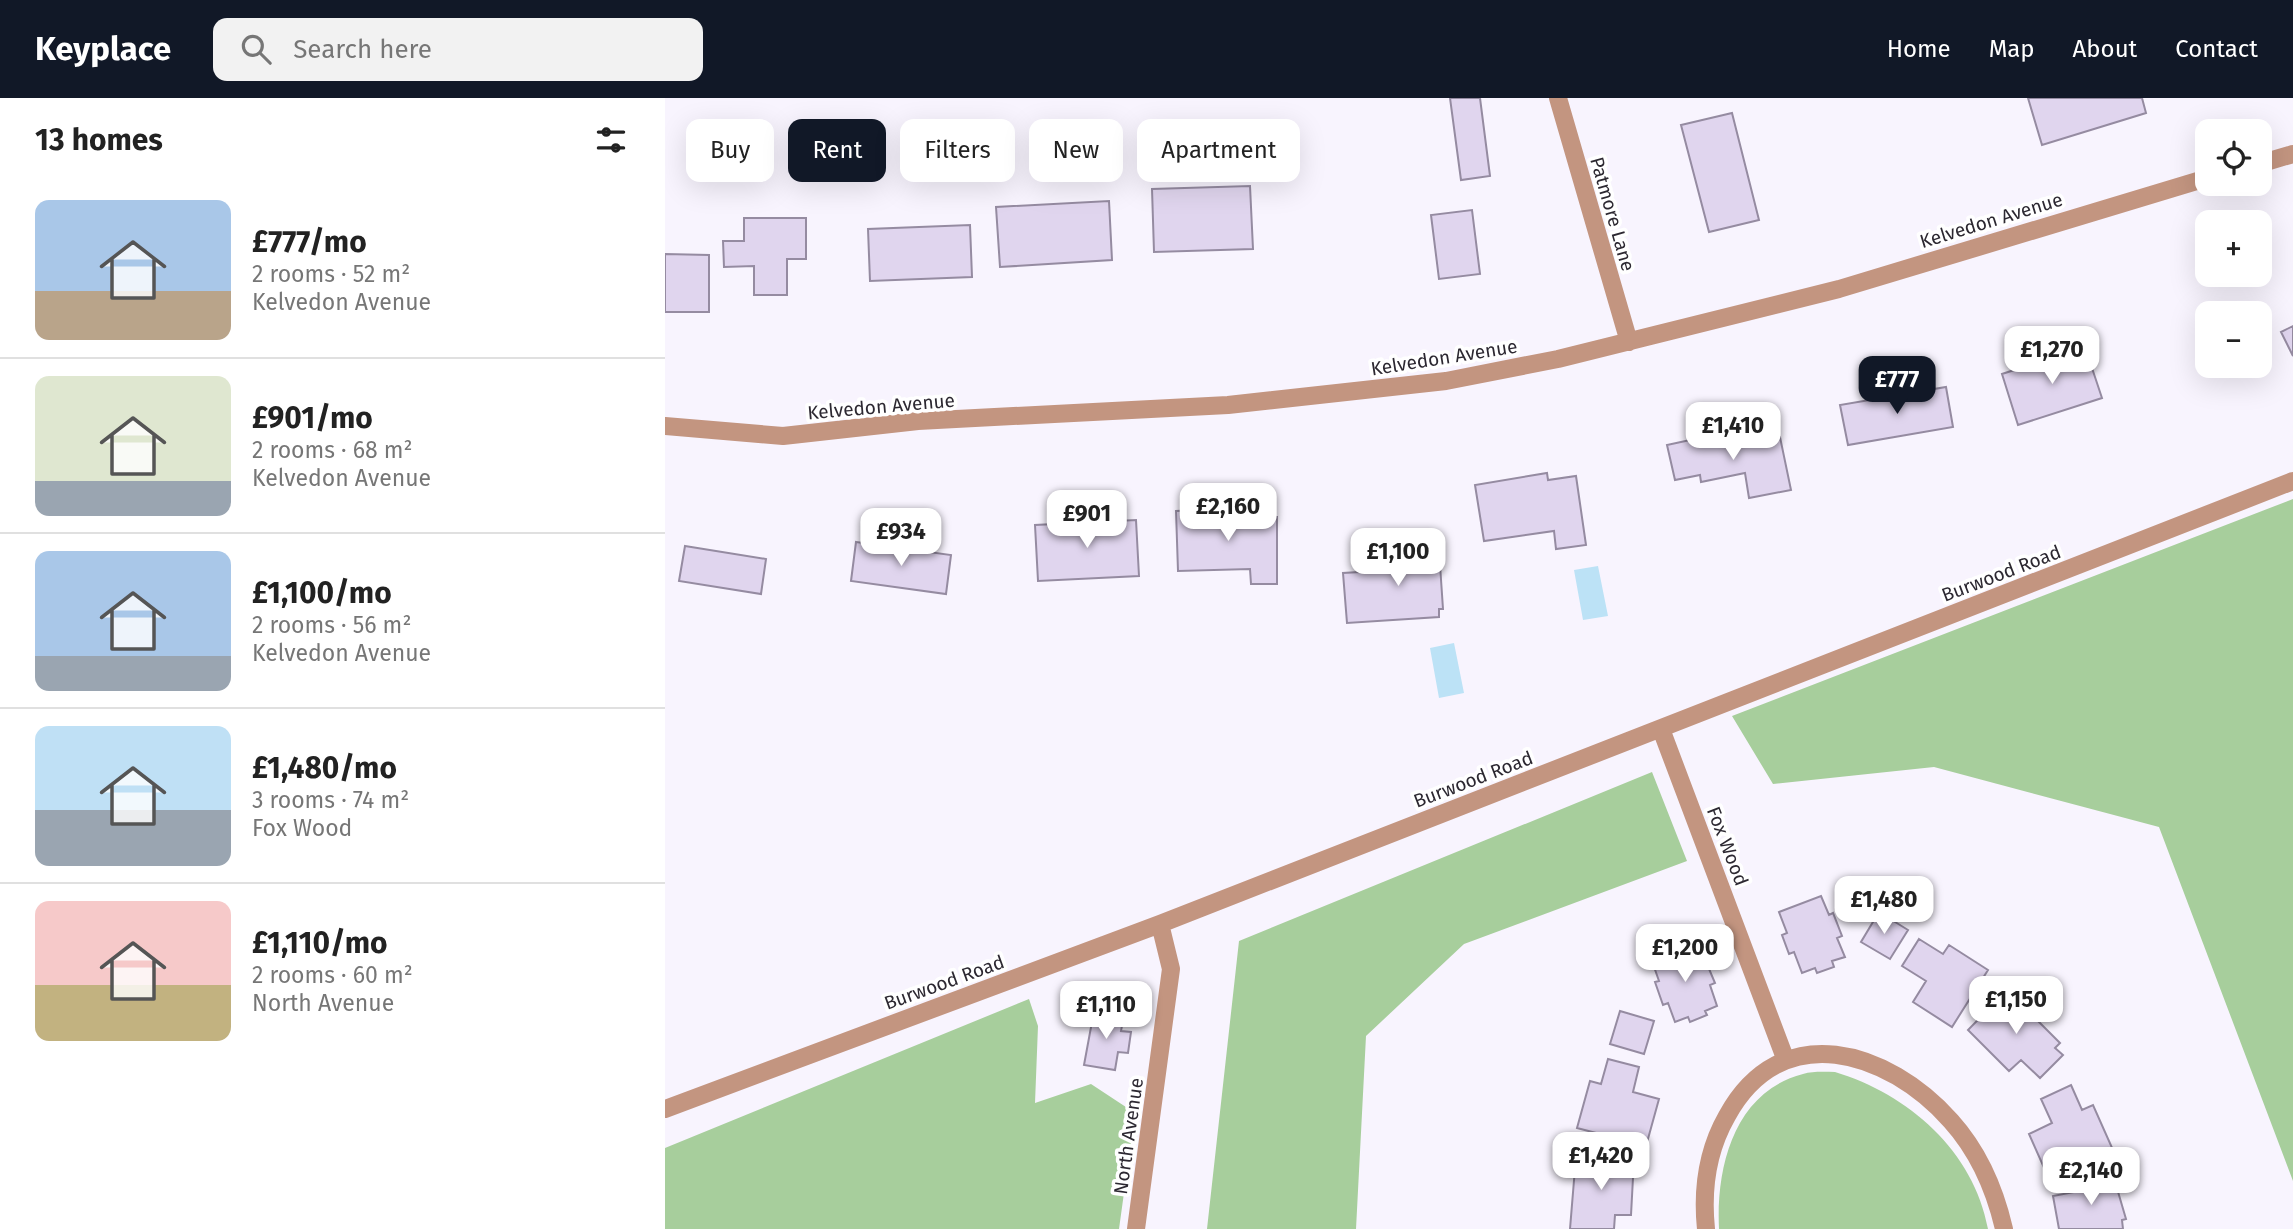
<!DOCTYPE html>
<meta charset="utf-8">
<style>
body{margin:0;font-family:"Fira Sans",sans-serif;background:#f2f2f2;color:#222;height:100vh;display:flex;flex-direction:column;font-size:26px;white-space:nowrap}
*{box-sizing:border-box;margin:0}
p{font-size:23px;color:#767676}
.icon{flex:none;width:38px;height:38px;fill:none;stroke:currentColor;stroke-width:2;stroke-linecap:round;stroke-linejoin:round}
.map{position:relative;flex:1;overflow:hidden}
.side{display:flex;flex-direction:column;background:#fff;width:665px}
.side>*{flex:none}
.guide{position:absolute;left:21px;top:21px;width:665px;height:63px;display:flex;gap:14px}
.buttons{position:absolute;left:1530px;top:21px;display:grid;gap:14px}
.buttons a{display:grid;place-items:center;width:77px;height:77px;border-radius:14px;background:#fff;box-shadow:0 7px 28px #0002;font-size:35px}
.price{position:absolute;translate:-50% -60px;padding:0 16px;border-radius:14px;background:#fff;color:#222;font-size:23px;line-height:46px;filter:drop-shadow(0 2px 4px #0008)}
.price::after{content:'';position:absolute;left:50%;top:42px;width:21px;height:16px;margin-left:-10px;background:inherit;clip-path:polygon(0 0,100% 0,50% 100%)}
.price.on{background:#111827;color:#fff}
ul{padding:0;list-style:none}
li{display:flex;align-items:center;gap:21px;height:175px;padding:0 35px}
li+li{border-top:2px solid #e0e0e0}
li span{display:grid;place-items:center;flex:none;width:196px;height:140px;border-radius:14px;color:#555}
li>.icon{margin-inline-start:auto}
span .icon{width:84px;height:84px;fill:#fffc;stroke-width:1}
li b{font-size:30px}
h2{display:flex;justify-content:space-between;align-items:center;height:84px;padding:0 35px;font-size:30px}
.pill{padding:0 24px;border-radius:14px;background:#fff;box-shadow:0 7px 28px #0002;font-size:24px;line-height:63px}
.pill.on{background:#111827;color:#fff}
header{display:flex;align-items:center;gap:42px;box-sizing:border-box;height:98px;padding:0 35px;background:#111827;color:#fff}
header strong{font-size:33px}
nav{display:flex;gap:38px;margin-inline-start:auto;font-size:24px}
.search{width:490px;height:63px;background:#f2f2f2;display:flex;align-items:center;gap:18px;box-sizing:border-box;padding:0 24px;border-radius:14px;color:#767676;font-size:26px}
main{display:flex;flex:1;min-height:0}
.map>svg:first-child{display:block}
.forest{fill:#a7ce9c}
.water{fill:#bce2f6}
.building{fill:#e0d5ee;stroke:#958ba1;stroke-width:2}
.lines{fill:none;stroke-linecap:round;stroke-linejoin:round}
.minor{stroke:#c39580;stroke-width:18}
.labels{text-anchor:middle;stroke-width:7;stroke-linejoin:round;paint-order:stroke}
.street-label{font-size:19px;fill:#2c2831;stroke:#fff}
</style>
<header>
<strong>Keyplace</strong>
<div class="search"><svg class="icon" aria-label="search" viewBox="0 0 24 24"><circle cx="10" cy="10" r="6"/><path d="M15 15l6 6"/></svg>Search here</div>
<nav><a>Home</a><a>Map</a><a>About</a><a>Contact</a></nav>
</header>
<main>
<section class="side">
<h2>13 homes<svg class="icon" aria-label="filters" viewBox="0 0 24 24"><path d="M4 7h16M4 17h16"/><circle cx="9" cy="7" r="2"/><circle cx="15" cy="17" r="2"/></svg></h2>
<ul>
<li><span style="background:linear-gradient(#a9c7e8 65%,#b9a48a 0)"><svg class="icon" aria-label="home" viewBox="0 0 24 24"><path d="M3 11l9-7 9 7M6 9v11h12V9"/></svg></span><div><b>£777/mo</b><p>2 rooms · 52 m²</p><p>Kelvedon Avenue</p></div></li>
<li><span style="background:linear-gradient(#dfe7d0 75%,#9aa5b1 0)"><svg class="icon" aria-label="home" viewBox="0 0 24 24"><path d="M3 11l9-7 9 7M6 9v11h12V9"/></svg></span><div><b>£901/mo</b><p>2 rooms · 68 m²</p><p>Kelvedon Avenue</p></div></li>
<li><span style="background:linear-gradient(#a9c7e8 75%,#9aa5b1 0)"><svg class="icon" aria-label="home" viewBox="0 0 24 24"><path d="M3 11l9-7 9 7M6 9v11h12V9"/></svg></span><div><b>£1,100/mo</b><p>2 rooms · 56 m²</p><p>Kelvedon Avenue</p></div></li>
<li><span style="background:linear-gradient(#bfe0f5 60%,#9aa5b1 0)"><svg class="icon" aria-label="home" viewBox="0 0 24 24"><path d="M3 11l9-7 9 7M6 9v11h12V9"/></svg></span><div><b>£1,480/mo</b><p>3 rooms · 74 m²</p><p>Fox Wood</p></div></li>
<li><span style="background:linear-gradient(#f6c9c9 60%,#c2b280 0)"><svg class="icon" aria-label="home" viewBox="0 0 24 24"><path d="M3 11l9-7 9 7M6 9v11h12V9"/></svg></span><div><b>£1,110/mo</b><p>2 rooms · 60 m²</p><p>North Avenue</p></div></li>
</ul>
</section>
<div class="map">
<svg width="1628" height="1131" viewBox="0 0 1628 1131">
<rect width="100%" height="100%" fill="#f8f4fe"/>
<path class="forest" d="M1628 401V1083L1494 729 1269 669 1108 686 1067 618Z
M987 674 1022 763 799 846 701 938 691 1131H542L574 843Z
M364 901 373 928 370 1005 426 986 470 1015 454 1131H0V1050Z
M1170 974C1243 996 1309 1053 1323 1131H1054C1051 1069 1069 994 1138 976 1148 973 1160 974 1170 974Z"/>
<path class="water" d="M933 468 943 518 918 522 909 472Z
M789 545 799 595 774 600 765 550Z"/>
<path class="building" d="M785 0H815L825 78 796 82Z
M1363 0H1477L1481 15 1377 47Z
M1067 15 1094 122 1044 134 1016 27Z
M585 88 588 151 489 154 487 91Z
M444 103 447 162 335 169 331 109Z
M807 112 815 176 774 181 766 117Z
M79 120H141V161H122V197H89V168L59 169 58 143H79Z
M305 127 307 179 205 183 203 131Z
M0 156 44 157V214H0Z
M1628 228V258L1616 234Z
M1420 249 1437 300 1353 327 1337 276Z
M1281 289 1288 329 1183 347 1175 307Z
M1062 334 1065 346 1115 339 1126 392 1084 400 1080 375 1036 384 1035 377 1010 382 1002 347Z
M882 375 883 382 911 378 921 447 891 451 889 433 819 443 810 387Z
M584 410 585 419H612V486H586L585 471 513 473 511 413Z
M471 422 474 478 373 483 370 427Z
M773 437 778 511H774V519L682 525 678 475 747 471 745 439Z
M191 444 286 457 281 496 186 483Z
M20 448 101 461 96 496 14 483Z
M1156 798 1164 817 1168 815 1177 838 1172 840 1180 859 1167 863 1169 869 1152 875 1150 870 1137 875 1129 854 1124 856 1117 837 1122 835 1114 814Z
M1214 814 1243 832 1225 861 1196 844Z
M1254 841 1278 856 1284 847 1323 872 1287 929 1248 904 1261 883 1237 868Z
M1029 847 1037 868 1042 866 1050 885 1045 887 1052 908 1040 913 1042 917 1025 924 1023 919 1010 924 1003 905 998 907 990 884 994 883 987 863Z
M1342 892 1395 945 1390 950 1398 957 1375 980 1356 962 1344 973 1303 932Z
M429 913 459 917 456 933 466 934 463 955 453 954 450 972 419 967Z
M955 913 989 923 979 956 945 946Z
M943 961 974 969 968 994 994 1001 981 1048 912 1030 925 983 936 986Z
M1406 987 1417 1012 1428 1007 1448 1052 1384 1081 1364 1036 1387 1025 1376 1001Z
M911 1058 969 1061 966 1117H950L949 1131H905Z
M1449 1080 1461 1121 1457 1122 1458 1131H1394L1388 1098 1409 1094 1407 1087Z"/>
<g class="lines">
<path class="minor" d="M893 0 964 244
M1594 66 1628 56
M0 328 118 338 253 323 563 307 781 283 893 261 1174 191 1542 80
M996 631 1120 960
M0 1011 495 826 1628 383
M471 1131 506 871 495 826
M1041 1131C1037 1092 1042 1053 1062 1018 1116 919 1223 952 1286 1023 1313 1053 1330 1092 1339 1131"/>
</g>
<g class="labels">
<g class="street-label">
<text transform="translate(948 116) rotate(74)" y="7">Patmore Lane</text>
<text transform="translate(1326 122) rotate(-17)" y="7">Kelvedon Avenue</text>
<text transform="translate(779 259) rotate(-9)" y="7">Kelvedon Avenue</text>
<text transform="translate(216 308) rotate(-5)" y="7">Kelvedon Avenue</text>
<text transform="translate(1336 475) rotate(-21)" y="7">Burwood Road</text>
<text transform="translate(808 681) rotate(-21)" y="7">Burwood Road</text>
<text transform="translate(1063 748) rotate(69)" y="7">Fox Wood</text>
<text transform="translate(279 884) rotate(-20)" y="7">Burwood Road</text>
<text transform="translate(463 1038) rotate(-82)" y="7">North Avenue</text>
</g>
</g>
</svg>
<div class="buttons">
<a><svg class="icon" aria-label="locate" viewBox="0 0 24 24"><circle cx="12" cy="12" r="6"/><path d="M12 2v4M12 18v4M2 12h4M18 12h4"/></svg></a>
<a>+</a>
<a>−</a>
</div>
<b class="price" style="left:1387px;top:288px">£1,270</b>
<b class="price on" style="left:1232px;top:318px">£777</b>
<b class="price" style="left:1068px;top:364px">£1,410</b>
<b class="price" style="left:563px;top:445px">£2,160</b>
<b class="price" style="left:422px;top:452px">£901</b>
<b class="price" style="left:236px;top:470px">£934</b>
<b class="price" style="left:733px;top:490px">£1,100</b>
<b class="price" style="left:1219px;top:838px">£1,480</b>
<b class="price" style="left:1020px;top:886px">£1,200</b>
<b class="price" style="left:1351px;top:938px">£1,150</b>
<b class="price" style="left:441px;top:943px">£1,110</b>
<b class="price" style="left:936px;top:1094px">£1,420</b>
<b class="price" style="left:1426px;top:1109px">£2,140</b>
<div class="guide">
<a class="pill">Buy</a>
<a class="pill on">Rent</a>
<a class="pill">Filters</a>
<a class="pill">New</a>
<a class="pill">Apartment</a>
</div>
</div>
</main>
